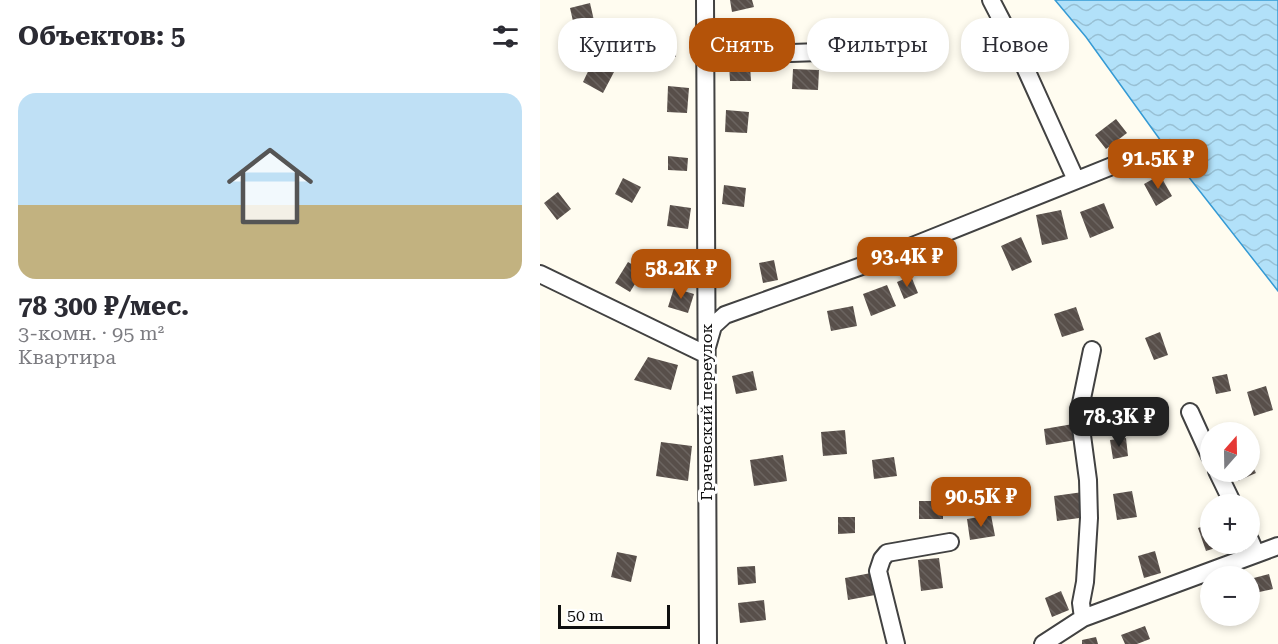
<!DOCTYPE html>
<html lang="ru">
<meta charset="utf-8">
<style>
body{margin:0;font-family:"Roboto Serif",serif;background:#f7f7f7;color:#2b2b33;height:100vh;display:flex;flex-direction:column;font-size:22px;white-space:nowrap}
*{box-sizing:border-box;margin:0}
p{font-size:20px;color:#7c7c81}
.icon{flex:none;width:33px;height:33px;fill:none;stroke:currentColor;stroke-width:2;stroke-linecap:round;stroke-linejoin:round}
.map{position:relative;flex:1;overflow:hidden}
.sheet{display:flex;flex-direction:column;background:#fff;width:540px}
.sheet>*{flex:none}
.banner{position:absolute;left:18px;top:18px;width:570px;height:54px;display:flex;gap:12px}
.needle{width:39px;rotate:20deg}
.buttons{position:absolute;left:660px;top:422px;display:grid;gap:12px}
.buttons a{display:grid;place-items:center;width:60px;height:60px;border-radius:50%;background:#fff;box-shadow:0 3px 9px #0003;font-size:30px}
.scale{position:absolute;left:18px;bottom:15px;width:112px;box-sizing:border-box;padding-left:6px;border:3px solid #0f0f0f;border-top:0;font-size:16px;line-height:21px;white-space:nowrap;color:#0f0f0f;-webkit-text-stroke:4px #fff;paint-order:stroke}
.price{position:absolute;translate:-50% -51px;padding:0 14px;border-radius:12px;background:#b45309;color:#fff;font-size:20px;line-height:39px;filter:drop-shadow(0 2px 3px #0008)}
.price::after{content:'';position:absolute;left:50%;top:36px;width:18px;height:14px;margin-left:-9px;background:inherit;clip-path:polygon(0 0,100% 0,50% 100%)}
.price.selected{background:#222;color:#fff}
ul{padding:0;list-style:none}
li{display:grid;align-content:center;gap:12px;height:318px;padding:0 18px}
li span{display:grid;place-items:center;height:186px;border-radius:18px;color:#555}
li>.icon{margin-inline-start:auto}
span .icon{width:108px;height:108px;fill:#fffc;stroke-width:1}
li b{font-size:26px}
h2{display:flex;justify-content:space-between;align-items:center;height:72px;padding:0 18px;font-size:26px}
.tag{padding:0 21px;border-radius:24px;background:#fff;box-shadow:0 3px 9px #0003;font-size:21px;line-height:54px}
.tag.selected{background:#b45309;color:#fff}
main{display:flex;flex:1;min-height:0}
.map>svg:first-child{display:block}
.water{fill:url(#water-waves);stroke:#359ad4;stroke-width:1.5}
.building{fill:url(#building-back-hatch)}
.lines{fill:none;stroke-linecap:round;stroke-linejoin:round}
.minor-casing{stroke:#424242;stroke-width:20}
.minor{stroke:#fff;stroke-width:16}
.labels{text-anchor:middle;stroke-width:6;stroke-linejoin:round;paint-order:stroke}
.street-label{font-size:16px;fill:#0f0f0f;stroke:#fff}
</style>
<main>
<section class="sheet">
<h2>Объектов: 5<svg class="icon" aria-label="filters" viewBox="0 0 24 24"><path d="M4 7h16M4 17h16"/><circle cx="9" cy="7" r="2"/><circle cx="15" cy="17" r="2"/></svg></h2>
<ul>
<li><span style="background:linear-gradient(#bfe0f5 60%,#c2b280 0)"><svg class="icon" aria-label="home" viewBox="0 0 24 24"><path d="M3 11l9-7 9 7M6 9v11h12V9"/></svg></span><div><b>78 300 ₽/мес.</b><p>3-комн. · 95 m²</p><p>Квартира</p></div></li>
</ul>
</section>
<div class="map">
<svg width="738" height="644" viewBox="0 0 738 644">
<defs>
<pattern id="water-waves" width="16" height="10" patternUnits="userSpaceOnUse" patternTransform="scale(1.5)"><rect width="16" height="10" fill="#b2e1f9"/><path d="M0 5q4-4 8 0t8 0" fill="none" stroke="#98c0d4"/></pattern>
<pattern id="building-back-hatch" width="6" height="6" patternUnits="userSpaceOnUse" patternTransform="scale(1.5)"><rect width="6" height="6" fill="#584f4a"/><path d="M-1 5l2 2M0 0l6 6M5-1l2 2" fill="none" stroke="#6b6460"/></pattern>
</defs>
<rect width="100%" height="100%" fill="#fffcf0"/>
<path class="water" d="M515 0H738V291L626 148 546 37Z"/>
<path class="building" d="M190 0H212L214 7 192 12Z
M50 3 55 25 35 30 30 8Z
M135 38 136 57 109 58 108 39Z
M53 61 74 72 63 93 43 82Z
M189 65H210L211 81H190Z
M253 69 279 70 278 90 252 89Z
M128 86 149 88 147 113 127 112Z
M186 110 209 112 207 133 185 132Z
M576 119 587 133 566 149 555 135Z
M128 156 148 158 147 171 128 170Z
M620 175 632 196 616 206 604 184Z
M83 178 101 187 92 203 75 194Z
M184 185 206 188 204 207 182 204Z
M18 192 31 209 17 220 4 203Z
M564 203 574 228 550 238 540 212Z
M130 205 151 208 148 229 127 226Z
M521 210 528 239 502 245 496 215Z
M481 237 492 262 472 271 461 246Z
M234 260 238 280 223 283 219 263Z
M88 262 103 271 90 292 75 283Z
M371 276 378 293 364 299 357 282Z
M347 285 356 306 331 316 323 294Z
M134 288 154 294 148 313 128 307Z
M313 306 317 326 291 331 287 311Z
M536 307 544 330 522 337 514 314Z
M620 332 628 355 614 360 605 338Z
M108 357 138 365 131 390 94 380Z
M213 371 217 390 196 394 192 376Z
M687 374 691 391 676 394 672 377Z
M726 386 733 410 714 416 707 392Z
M533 424 536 440 506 445 504 429Z
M305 430 307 454 283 456 281 432Z
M586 438 588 456 573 459 570 440Z
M121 442 152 446 148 481 116 476Z
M243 455 247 481 214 486 210 460Z
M354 457 357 476 334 479 332 460Z
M710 461 716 473 698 481 696 471H710Z
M592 491 597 517 577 520 573 494Z
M543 492 547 517 517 521 514 496Z
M379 501H403V519H379Z
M451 515 455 536 430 540 427 519Z
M298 517H315V533L298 534Z
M670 524V543H684L685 545 666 551 658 528Z
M615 551 621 573 604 578 598 556Z
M77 552 97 556 91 582 71 577Z
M399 558 403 588 381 591 378 560Z
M215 566 216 583 198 585 197 567Z
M331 573 335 595 308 600 305 578Z
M729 574 733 589 710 594V579Z
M521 591 529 610 512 617 505 598Z
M224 600 226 620 200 623 198 603Z
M605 626 610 639 597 644H585L581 635Z
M556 637 558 644H542V640Z"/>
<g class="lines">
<defs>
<path id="minor" d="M165 0 168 644
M451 0 479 54 536 180
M165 53 220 54 309 51
M0 274 165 354 173 326 185 315 330 263 612 150
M650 412 670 456
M677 471 693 504
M710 540 716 554
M543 618 541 603 545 582 549 518 548 480 539 413 552 350
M356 644 338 571 342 559 347 553 410 542
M503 644 543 618 738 546"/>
</defs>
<use href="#minor" class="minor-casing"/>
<use href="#minor" class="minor"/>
</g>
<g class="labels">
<g class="street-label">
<text transform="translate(166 412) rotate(-90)" y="6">Грачевский переулок</text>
</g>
</g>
</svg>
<div class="buttons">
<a><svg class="needle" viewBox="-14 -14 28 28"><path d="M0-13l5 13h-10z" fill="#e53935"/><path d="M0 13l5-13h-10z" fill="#7c7c81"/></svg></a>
<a>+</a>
<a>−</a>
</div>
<div class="scale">50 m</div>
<b class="price" style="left:618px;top:190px">91.5K ₽</b>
<b class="price" style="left:367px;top:288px">93.4K ₽</b>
<b class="price" style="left:141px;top:300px">58.2K ₽</b>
<b class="price selected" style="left:579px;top:448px">78.3K ₽</b>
<b class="price" style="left:441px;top:528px">90.5K ₽</b>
<div class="banner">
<a class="tag">Купить</a>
<a class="tag selected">Снять</a>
<a class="tag">Фильтры</a>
<a class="tag">Новое</a>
</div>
</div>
</main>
